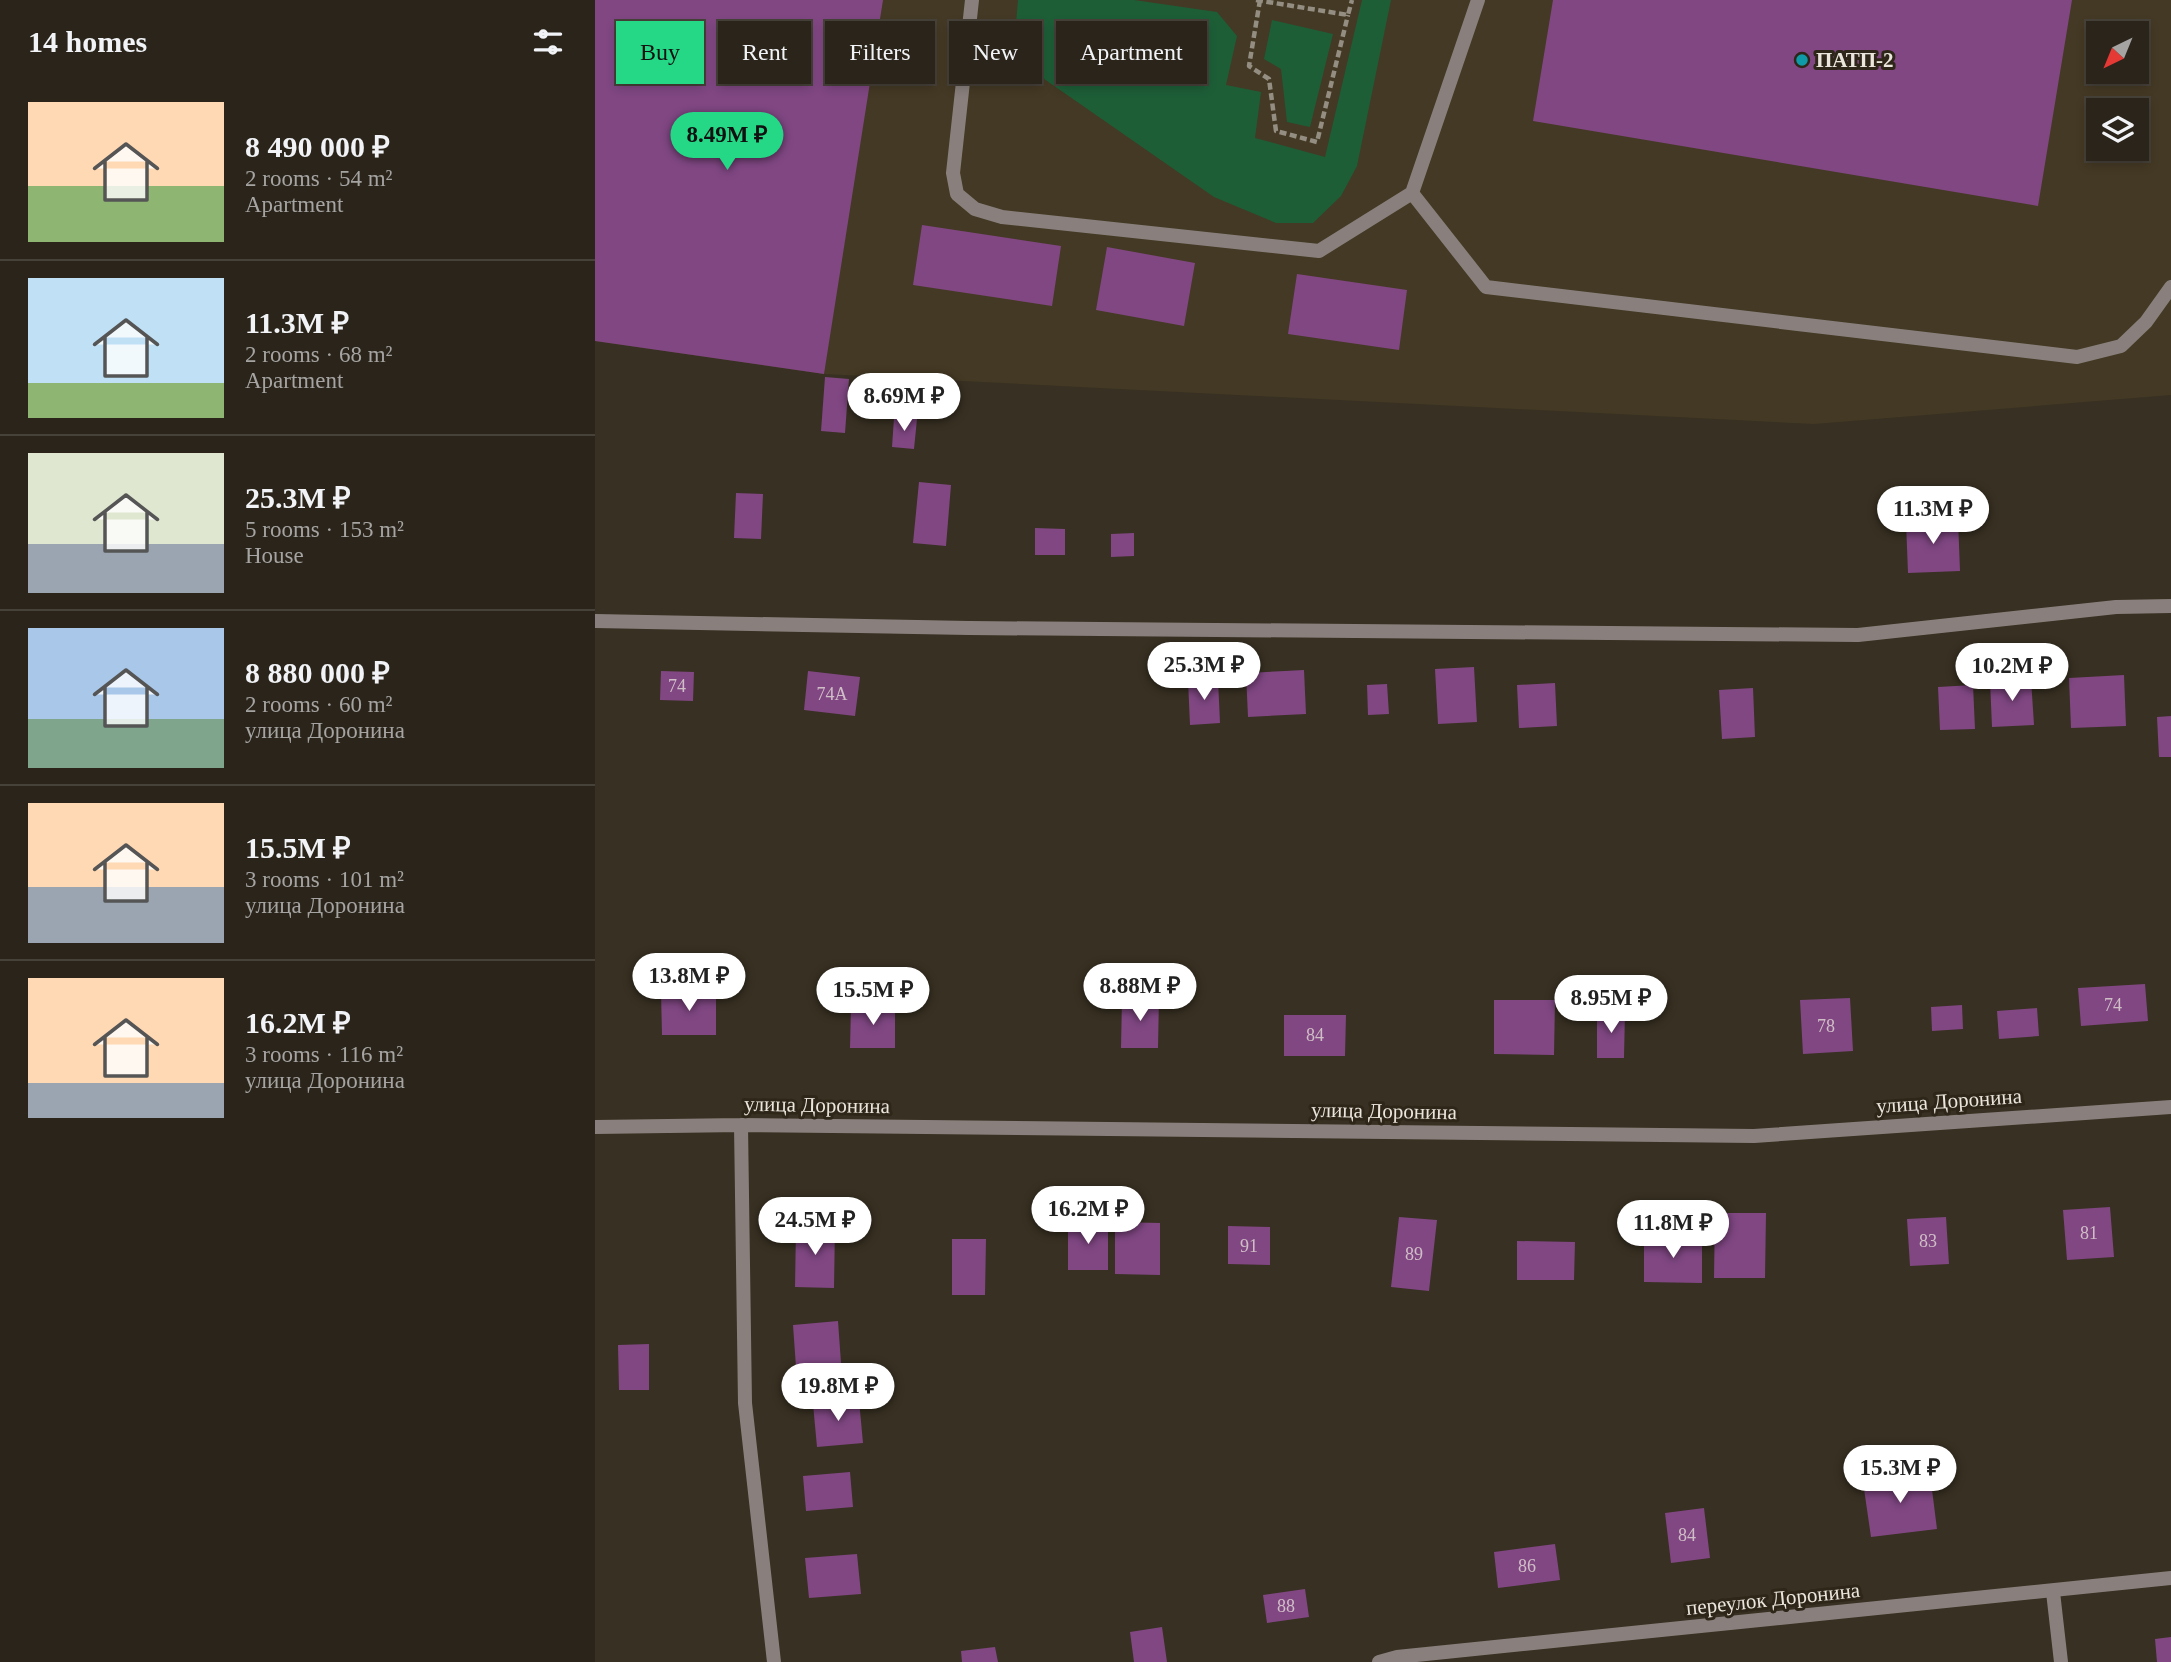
<!DOCTYPE html>
<meta charset="utf-8">
<style>
body{margin:0;font-family:Georgia,serif;background:#322c23;color:#f1f3f6;height:100vh;display:flex;flex-direction:column;font-size:26px;white-space:nowrap}
*{box-sizing:border-box;margin:0}
p{font-size:23px;color:#a5a4a2}
.icon{flex:none;width:38px;height:38px;fill:none;stroke:currentColor;stroke-width:2;stroke-linecap:round;stroke-linejoin:round}
.map{position:relative;flex:1;overflow:hidden}
.drawer{display:flex;flex-direction:column;background:#2a241a;width:595px}
.drawer>*{flex:none}
.hud{position:absolute;left:21px;top:21px;width:665px;height:63px;display:flex;gap:14px}
.needle{width:46px;rotate:223deg}
.fabs{position:absolute;left:1491px;top:21px;display:grid;gap:14px}
.fabs a{display:grid;place-items:center;width:63px;height:63px;border-radius:0px;background:#2a241a;box-shadow:0 4px 10px #0003,0 0 0 2px #464139;font-size:35px}
.price{position:absolute;translate:-50% -60px;padding:0 16px;border-radius:24px;background:#fff;color:#222;font-size:23px;line-height:46px;filter:drop-shadow(0 2px 4px #0008)}
.price::after{content:'';position:absolute;left:50%;top:42px;width:21px;height:16px;margin-left:-10px;background:inherit;clip-path:polygon(0 0,100% 0,50% 100%)}
.price.on{background:#25d886;color:#111}
ul{padding:0;list-style:none}
li{display:flex;align-items:center;gap:21px;height:175px;padding:0 28px}
li+li{border-top:2px solid #464139}
li span{display:grid;place-items:center;flex:none;width:196px;height:140px;border-radius:0px;color:#555}
li>.icon{margin-inline-start:auto}
span .icon{width:84px;height:84px;fill:#fffc;stroke-width:1}
li b{font-size:30px}
h2{display:flex;justify-content:space-between;align-items:center;height:84px;padding:0 28px;font-size:30px}
.tag{padding:0 24px;border-radius:0px;background:#2a241a;box-shadow:0 4px 10px #0003,0 0 0 2px #464139;font-size:24px;line-height:63px}
.tag.on{background:#25d886;color:#111}
main{display:flex;flex:1;min-height:0}
.map>svg:first-child{display:block}
.built{fill:#443924;fill-rule:evenodd}
.green{fill:#1d5e37}
.building{fill:#804783}
.lines{fill:none;stroke-linecap:round;stroke-linejoin:round}
.path{stroke:#938d82;stroke-width:4.5;stroke-dasharray:7 3.5;stroke-linecap:butt}
.service{stroke:#89807d;stroke-width:14}
.minor{stroke:#89807d;stroke-width:14}
.culture-dot{fill:#0f9aa8;stroke:#2e2618;stroke-width:2.5}
.labels{text-anchor:middle;stroke-width:6;stroke-linejoin:round;paint-order:stroke}
.number-label{font-size:18px;fill:#d0bec6}
.poi-label{font-size:21px;font-weight:bold;fill:#ebe6dd;stroke:#2e2618;text-anchor:start}
.street-label{font-size:21px;fill:#ebe6dd;stroke:#2e2618}
</style>
<main>
<section class="drawer">
<h2>14 homes<svg class="icon" aria-label="filters" viewBox="0 0 24 24"><path d="M4 7h16M4 17h16"/><circle cx="9" cy="7" r="2"/><circle cx="15" cy="17" r="2"/></svg></h2>
<ul>
<li><span style="background:linear-gradient(#ffd9b3 60%,#8fb573 0)"><svg class="icon" aria-label="home" viewBox="0 0 24 24"><path d="M3 11l9-7 9 7M6 9v11h12V9"/></svg></span><div><b>8 490 000 ₽</b><p>2 rooms · 54 m²</p><p>Apartment</p></div></li>
<li><span style="background:linear-gradient(#bfe0f5 75%,#8fb573 0)"><svg class="icon" aria-label="home" viewBox="0 0 24 24"><path d="M3 11l9-7 9 7M6 9v11h12V9"/></svg></span><div><b>11.3M ₽</b><p>2 rooms · 68 m²</p><p>Apartment</p></div></li>
<li><span style="background:linear-gradient(#dfe7d0 65%,#9aa5b1 0)"><svg class="icon" aria-label="home" viewBox="0 0 24 24"><path d="M3 11l9-7 9 7M6 9v11h12V9"/></svg></span><div><b>25.3M ₽</b><p>5 rooms · 153 m²</p><p>House</p></div></li>
<li><span style="background:linear-gradient(#a9c7e8 65%,#7fa58c 0)"><svg class="icon" aria-label="home" viewBox="0 0 24 24"><path d="M3 11l9-7 9 7M6 9v11h12V9"/></svg></span><div><b>8 880 000 ₽</b><p>2 rooms · 60 m²</p><p>улица Доронина</p></div></li>
<li><span style="background:linear-gradient(#ffd9b3 60%,#9aa5b1 0)"><svg class="icon" aria-label="home" viewBox="0 0 24 24"><path d="M3 11l9-7 9 7M6 9v11h12V9"/></svg></span><div><b>15.5M ₽</b><p>3 rooms · 101 m²</p><p>улица Доронина</p></div></li>
<li><span style="background:linear-gradient(#ffd9b3 75%,#9aa5b1 0)"><svg class="icon" aria-label="home" viewBox="0 0 24 24"><path d="M3 11l9-7 9 7M6 9v11h12V9"/></svg></span><div><b>16.2M ₽</b><p>3 rooms · 116 m²</p><p>улица Доронина</p></div></li>
</ul>
</section>
<div class="map">
<svg width="1576" height="1662" viewBox="0 0 1576 1662">
<rect width="100%" height="100%" fill="#383022"/>
<path class="built" d="M0 0H1576V395L1219 424 229 374 0 341ZM1503 33H1542V72H1503ZM1503 110H1542V149H1503Z"/>
<path class="green" d="M423 0H539L622 12 642 36 631 85 666 92 660 138 730 157 767 0H796L762 166 746 196 718 223H681L619 197 442 74 420 36Z
M677 20 738 34 715 127 692 122 686 69 669 59Z"/>
<path class="building" d="M0 0H288L229 374 0 341Z
M958 0H1477L1443 206 938 121Z
M327 225 466 246 457 306 318 285Z
M512 247 600 263 589 326 501 310Z
M702 274 812 290 804 350 693 334Z
M230 377 254 379 250 433 226 431Z
M299 418 322 419 319 449 297 447Z
M324 482 356 485 351 546 318 543Z
M141 493 168 494 166 539 139 538Z
M1363 519 1365 571 1313 573 1311 522Z
M440 528 470 529V555H440Z
M539 533V556L516 557V534Z
M879 667 882 722 843 724 840 669Z
M709 670 711 714 653 717 651 673Z
M66 671 99 672 98 701 65 700Z
M213 671 265 677 260 716 209 710Z
M1529 675 1531 726 1476 728 1474 678Z
M623 679 625 723 595 725 593 680Z
M1436 679 1439 725 1397 727 1395 681Z
M960 683 962 726 924 728 922 685Z
M792 684 794 714 773 715 772 685Z
M1378 685 1380 729 1345 730 1343 687Z
M1158 688 1160 737 1127 739 1124 690Z
M1576 716V757H1564L1562 717Z
M1550 984 1553 1021 1486 1026 1483 988Z
M66 992H121V1035H67Z
M527 998H564L563 1048H526Z
M1255 998 1258 1051 1208 1054 1205 1000Z
M899 1000H960L959 1055 899 1054Z
M1367 1005 1368 1029 1337 1031 1336 1007Z
M256 1006H300V1048H255Z
M1442 1008 1444 1036 1404 1039 1402 1011Z
M1002 1011 1030 1012 1029 1058H1002Z
M689 1015H751L750 1056H689Z
M1515 1207 1519 1257 1472 1260 1468 1210Z
M1120 1213H1171L1170 1278H1119Z
M804 1217 842 1220 834 1291 796 1287Z
M1351 1217 1354 1264 1315 1266 1312 1219Z
M473 1221 513 1222V1270H473Z
M520 1222 565 1223V1275L520 1274Z
M633 1226 675 1227V1265L633 1264Z
M201 1227H240L239 1288 200 1287Z
M1049 1238H1107V1283L1049 1282Z
M357 1239H391L390 1295H357Z
M922 1241 980 1242 979 1280H922Z
M243 1321 246 1363 201 1367 198 1325Z
M54 1344V1390H24L23 1345Z
M264 1400 268 1443 222 1447 218 1404Z
M255 1472 258 1507 211 1511 208 1476Z
M1335 1474 1342 1529 1276 1537 1268 1482Z
M1109 1508 1115 1558 1076 1563 1070 1513Z
M960 1544 965 1580 903 1588 899 1552Z
M262 1554 266 1594 214 1598 210 1558Z
M710 1589 714 1617 672 1623 668 1595Z
M567 1627 572 1662H539L535 1632Z
M1576 1637V1662H1562L1560 1639Z
M400 1647 403 1662H367L366 1651Z"/>
<g class="lines">
<path class="path" d="M661 0 753 15 757 0
M665 0 654 66 674 79 681 131 722 142 753 15"/>
<path class="service" d="M377 0 358 173 362 194 380 209 407 217 724 251 817 193 883 0
M817 193 891 287 1482 357 1526 346 1551 322 1576 287
M1458 1592 1466 1662"/>
<path class="minor" d="M0 621 374 628 1263 635 1521 607 1576 606
M146 1125 150 1403 179 1662
M0 1127 146 1125 1159 1136 1576 1107
M784 1662 802 1657 1576 1578"/>
</g>
<circle class="culture-dot" cx="1207" cy="60" r="7"/>
<g class="labels">
<g class="number-label">
<text x="82" y="692">74</text>
<text x="237" y="700">74А</text>
<text x="1518" y="1011">74</text>
<text x="1231" y="1032">78</text>
<text x="720" y="1041">84</text>
<text x="1494" y="1239">81</text>
<text x="1333" y="1247">83</text>
<text x="654" y="1252">91</text>
<text x="819" y="1260">89</text>
<text x="1092" y="1541">84</text>
<text x="932" y="1572">86</text>
<text x="691" y="1612">88</text>
</g>
<g class="poi-label">
<text x="1221" y="67">ПАТП-2</text>
</g>
<g class="street-label">
<text transform="translate(1354 1101) rotate(-4)" y="7">улица Доронина</text>
<text transform="translate(222 1105) rotate(1)" y="7">улица Доронина</text>
<text transform="translate(789 1111) rotate(1)" y="7">улица Доронина</text>
<text transform="translate(1178 1599) rotate(-6)" y="7">переулок Доронина</text>
</g>
</g>
</svg>
<div class="fabs">
<a><svg class="needle" viewBox="-14 -14 28 28"><path d="M0-13l5 13h-10z" fill="#e53935"/><path d="M0 13l5-13h-10z" fill="#a5a4a2"/></svg></a>
<a><svg class="icon" aria-label="layers" viewBox="0 0 24 24"><path d="M12 4l9 5-9 5-9-5zM3 14l9 5 9-5"/></svg></a>
</div>
<b class="price on" style="left:132px;top:172px">8.49M ₽</b>
<b class="price" style="left:309px;top:433px">8.69M ₽</b>
<b class="price" style="left:1338px;top:546px">11.3M ₽</b>
<b class="price" style="left:609px;top:702px">25.3M ₽</b>
<b class="price" style="left:1417px;top:703px">10.2M ₽</b>
<b class="price" style="left:94px;top:1013px">13.8M ₽</b>
<b class="price" style="left:545px;top:1023px">8.88M ₽</b>
<b class="price" style="left:278px;top:1027px">15.5M ₽</b>
<b class="price" style="left:1016px;top:1035px">8.95M ₽</b>
<b class="price" style="left:493px;top:1246px">16.2M ₽</b>
<b class="price" style="left:220px;top:1257px">24.5M ₽</b>
<b class="price" style="left:1078px;top:1260px">11.8M ₽</b>
<b class="price" style="left:243px;top:1423px">19.8M ₽</b>
<b class="price" style="left:1305px;top:1505px">15.3M ₽</b>
<div class="hud">
<a class="tag on">Buy</a>
<a class="tag">Rent</a>
<a class="tag">Filters</a>
<a class="tag">New</a>
<a class="tag">Apartment</a>
</div>
</div>
</main>
